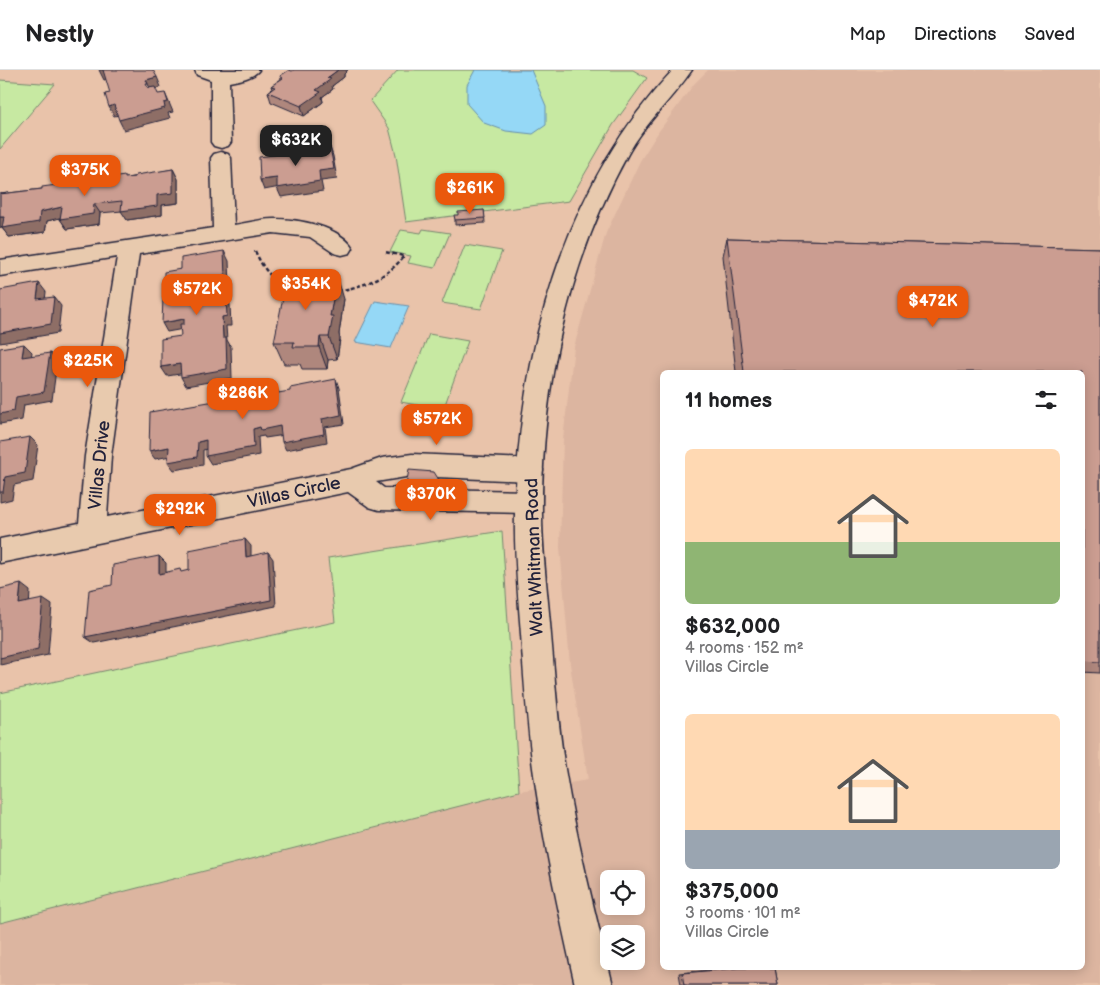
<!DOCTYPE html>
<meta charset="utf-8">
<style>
body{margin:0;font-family:"Balsamiq Sans",sans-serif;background:#f2f2f2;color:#202124;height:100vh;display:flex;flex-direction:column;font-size:19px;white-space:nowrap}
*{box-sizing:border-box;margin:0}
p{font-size:16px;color:#757577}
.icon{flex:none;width:28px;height:28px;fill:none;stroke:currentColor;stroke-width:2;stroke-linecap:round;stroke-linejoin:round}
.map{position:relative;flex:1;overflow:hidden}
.sheet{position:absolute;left:660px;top:300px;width:425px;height:600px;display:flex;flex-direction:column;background:#fff;border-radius:8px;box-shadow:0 2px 12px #0003}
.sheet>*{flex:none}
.tools{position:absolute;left:600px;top:800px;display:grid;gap:10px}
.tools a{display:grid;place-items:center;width:45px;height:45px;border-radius:8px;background:#fff;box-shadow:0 2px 12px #0003;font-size:25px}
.price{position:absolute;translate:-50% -42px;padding:0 11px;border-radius:10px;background:#ea580c;color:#fff;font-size:16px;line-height:32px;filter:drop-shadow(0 1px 2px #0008)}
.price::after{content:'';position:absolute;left:50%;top:30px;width:15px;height:11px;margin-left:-8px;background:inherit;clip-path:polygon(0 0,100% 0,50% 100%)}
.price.on{background:#222;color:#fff}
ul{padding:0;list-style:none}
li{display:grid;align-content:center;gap:10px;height:265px;padding:0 25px}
li span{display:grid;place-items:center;height:155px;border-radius:8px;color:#555}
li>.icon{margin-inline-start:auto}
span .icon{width:90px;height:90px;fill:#fffc;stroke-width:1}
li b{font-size:21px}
h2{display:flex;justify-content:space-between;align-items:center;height:60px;padding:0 25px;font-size:21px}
header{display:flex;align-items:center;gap:30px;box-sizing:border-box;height:70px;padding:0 25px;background:#fff;border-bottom:1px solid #e0e0e0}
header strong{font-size:24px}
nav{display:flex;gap:28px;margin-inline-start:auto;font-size:18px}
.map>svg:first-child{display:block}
.built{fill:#dcb5a0;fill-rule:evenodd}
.green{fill:#c7e9a2;stroke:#74866e}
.water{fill:#95d8f6;stroke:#678fab}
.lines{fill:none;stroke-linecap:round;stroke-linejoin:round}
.street-casing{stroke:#22223b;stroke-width:3}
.secondary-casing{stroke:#22223b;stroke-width:3}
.path{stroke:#22223b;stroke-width:2.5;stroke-dasharray:4 2.5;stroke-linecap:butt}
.street{fill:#e8caae;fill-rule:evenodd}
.secondary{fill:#e8caae;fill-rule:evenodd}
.wall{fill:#af877d;stroke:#22223b}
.shaded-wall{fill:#8e6e66;stroke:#22223b}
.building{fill:#cb9d91;stroke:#22223b}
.labels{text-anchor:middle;stroke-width:4;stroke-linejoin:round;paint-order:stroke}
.street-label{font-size:18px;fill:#22223b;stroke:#e8caae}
</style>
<header>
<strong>Nestly</strong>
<nav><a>Map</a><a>Directions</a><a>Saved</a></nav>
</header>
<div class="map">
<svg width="1100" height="915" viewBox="0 0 1100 915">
<rect width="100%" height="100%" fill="#e9c3aa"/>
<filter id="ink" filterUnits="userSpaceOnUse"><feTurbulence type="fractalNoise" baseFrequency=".02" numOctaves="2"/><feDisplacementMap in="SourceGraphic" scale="10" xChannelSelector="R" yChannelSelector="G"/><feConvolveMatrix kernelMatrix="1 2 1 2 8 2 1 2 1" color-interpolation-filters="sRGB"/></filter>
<g filter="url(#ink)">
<path class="built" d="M708 0H1100V915H0V853L519 721 588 710 570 594 560 477 563 369 574 277 606 163 640 91 659 61 694 14ZM662 302H1082V898H662ZM609 809H636V836H609ZM609 864H636V891H609Z"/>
<path class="green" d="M398 0H633L647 8 613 55 569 131 406 152 396 85 389 58 370 31Z
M0 10 55 14 0 79Z
M423 159 450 163 435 198 408 193 411 186 390 182 401 160 421 163Z
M465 175 502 181 481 239 442 233Z
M429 264 468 271 443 340 401 332Z
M502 461 519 721 0 853V623L335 552 328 488Z"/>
<path class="water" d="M475 0H531L546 36V55L533 64 506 61 484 53 467 34V15Z
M375 231 409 236 391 278 355 272Z"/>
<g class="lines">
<defs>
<path id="street" d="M195 0H259C253 8 239 10 229 12L231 72 228 76 221 78 214 76 211 72V10L197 5Z
M221 82 228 84 231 88 234 155C247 153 261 149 274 149 298 149 339 156 353 178L350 183 342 185 334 183 310 167 273 163 139 184 111 386 107 447 351 399 382 388 412 384 530 389 539 392 543 400 539 408 530 411 412 406 376 412 384 418 528 421 538 424 541 432 538 440 528 443 379 440 369 437 348 422 0 493V469L79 453 85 386 117 187 0 206V190L213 158 211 88 214 84Z"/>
<path id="secondary" d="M673 0H692C672 29 645 53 628 84 567 194 541 321 542 445 542 485 548 525 551 565 555 610 558 655 565 699 577 772 595 843 613 915H575C559 843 543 771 533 698 527 653 524 608 521 564 518 524 514 483 515 443 519 285 562 118 673 0Z"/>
</defs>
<use href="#street" class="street-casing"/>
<use href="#secondary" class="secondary-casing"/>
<path class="path" d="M255 181C263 198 270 209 288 216
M338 221C364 216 387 208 404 186L385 182"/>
<use href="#street" class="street"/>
<use href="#secondary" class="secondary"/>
</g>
<path class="wall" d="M344 4V7L332 16 333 19 322 27 323 32 304 46 271 32 268 22 272 19 271 16 281 9 280 6Z
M173 99 178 109V133L162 135V145L127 150 122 141 100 143 99 154 67 159 60 149V148L47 151 45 162 9 167 2 158H0V124L42 119 127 108Z
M484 140 485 153 455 155V150Z
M727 168 1100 178V603L1082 602V302H736L723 186Z
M344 229 339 264 340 269 337 289 328 290 327 299H302L300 294H284L274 272Z
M440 414 432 422 407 419 406 415Z
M733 898H775L778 915H681L679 903Z"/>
<path class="shaded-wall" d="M99 0H103L108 9 104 10Z
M338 0H348L344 4V7L332 16 333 19 322 27 323 32 304 46 301 36 327 8Z
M157 7 161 17 151 20 146 10Z
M165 23 173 42 168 43 170 48 124 60 119 50 164 33Z
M114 35 119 45 114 46 109 37Z
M330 77 333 86 337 109 321 111 323 121 281 127 277 118Z
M173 99 178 109V133L162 135V145L127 150 121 141 157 125Z
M277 108 280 117 264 120 260 110Z
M94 134 100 143 99 154 67 159 60 149Z
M62 137 68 146 47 151 45 162 9 167 2 158 40 142Z
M0 147H4L11 156 0 158Z
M224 181 229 191 230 217 226 218V227L230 235 231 256H226L227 270 231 277 232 308 186 316 181 307 223 268 222 247V209Z
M337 206 344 229 339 264 340 269 337 289 329 267 330 246Z
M39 213 46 222 44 239 37 229Z
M180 215 185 224 169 227 164 218Z
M54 227 61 236 58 263 0 273V263Z
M184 249 189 258 167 262 162 253Z
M320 267 328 290 327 299 319 277Z
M24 274 32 282 30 296 22 287Z
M50 283 57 292 52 330 24 335 22 350 0 354V344L16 327Z
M180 294 186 303 167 306 161 297Z
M336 309 339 318 344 354 325 357 327 372 286 380 282 372 322 349Z
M280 356 285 365 265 368 264 366 258 367 259 385 211 394 206 386 253 359 260 357Z
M30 367 38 375 33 411 14 415 12 429 0 432V422L5 407Z
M206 370 211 378 203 380V395L174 400 168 392 198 372Z
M169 377 175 385 155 389 149 381Z
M439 410 440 414 432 422 431 418Z
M245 469 251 476V493L246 487Z
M268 482 273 489 276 536 94 573 85 567Z
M159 486 166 493V510L159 504Z
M21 514 30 521 29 540 19 534Z
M43 529 52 535 48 585 0 595V588Z"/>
<path class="building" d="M103 0H153L157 7 146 10 148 14H146L148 18 155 17 158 24 165 23 168 32 164 33 165 38 119 50 114 35 109 37 105 24 110 23Z
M289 0 292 1 294 0H338L327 8 331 9 316 20 321 22 301 36 268 22 275 17 271 16 283 8 280 6Z
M330 77 334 99 319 101 320 111 277 118V108L260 110 259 87Z
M173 99V123L157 125V136L121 141 122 131 94 134 93 144 60 149 62 137 40 142 39 152 2 158 4 147H0V124L42 119V117L86 111 85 113 94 112 95 110 125 106V108L135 107 136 105Z
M484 140 485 148 455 150 454 145H458V142Z
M727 168 1100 178V592L1082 591V302H744Z
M224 181 225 208 222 209V227L226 226 227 246 222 247 223 268H226L227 299 181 307 180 294 161 297V269L181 266 180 254H184V249L162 253 163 228 180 226V215L164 218V202L181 199V188Z
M337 206 330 246H333L329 267H320L319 277H293L294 272H274L287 208Z
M39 213 37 229 54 227 51 254 0 263V220Z
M24 274 22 287 50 283 44 322 16 327 14 341 0 344V278Z
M336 309 341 345 322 349 324 364 282 372 280 356 261 360 260 357 253 359 254 377 206 386V370L198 372 197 387 168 392 169 377 149 381 150 342 215 331V334L228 332V330L278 320V323L290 321V318Z
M30 367 25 403 5 407 3 422H0V372Z
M409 400 434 402 439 410 431 418 406 415Z
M245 469 246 487 268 482 271 530 85 567 89 520 112 515 113 495 159 486V504L180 499 181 502 189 500V480Z
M21 514 19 534 43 529 38 579 0 588V519Z
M739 898H775L778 915H684L682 903Z"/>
</g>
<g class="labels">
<g class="street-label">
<text transform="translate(99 395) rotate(-84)" y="6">Villas Drive</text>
<text transform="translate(294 422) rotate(-12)" y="6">Villas Circle</text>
<text transform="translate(534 487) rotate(-92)" y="6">Walt Whitman Road</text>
</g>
</g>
</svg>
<div class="tools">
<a><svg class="icon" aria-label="locate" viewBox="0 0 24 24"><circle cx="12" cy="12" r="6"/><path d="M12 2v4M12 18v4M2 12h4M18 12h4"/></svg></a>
<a><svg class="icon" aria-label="layers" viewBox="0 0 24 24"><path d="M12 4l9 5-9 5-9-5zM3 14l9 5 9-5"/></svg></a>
</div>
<b class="price on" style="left:296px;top:97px">$632K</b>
<b class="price" style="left:85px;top:127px">$375K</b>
<b class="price" style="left:470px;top:145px">$261K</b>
<b class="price" style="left:306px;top:241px">$354K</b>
<b class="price" style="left:197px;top:246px">$572K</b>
<b class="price" style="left:933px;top:258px">$472K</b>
<b class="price" style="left:88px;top:318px">$225K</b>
<b class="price" style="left:243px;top:350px">$286K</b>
<b class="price" style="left:437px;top:376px">$572K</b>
<b class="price" style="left:431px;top:451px">$370K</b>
<b class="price" style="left:180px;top:466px">$292K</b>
<section class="sheet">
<h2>11 homes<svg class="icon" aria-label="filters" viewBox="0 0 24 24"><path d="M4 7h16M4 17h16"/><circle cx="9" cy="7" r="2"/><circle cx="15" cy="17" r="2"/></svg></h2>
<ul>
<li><span style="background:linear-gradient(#ffd9b3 60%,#8fb573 0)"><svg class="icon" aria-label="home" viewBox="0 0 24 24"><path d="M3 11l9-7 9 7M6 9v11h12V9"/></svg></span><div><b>$632,000</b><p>4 rooms · 152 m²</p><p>Villas Circle</p></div></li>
<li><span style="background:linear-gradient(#ffd9b3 75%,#9aa5b1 0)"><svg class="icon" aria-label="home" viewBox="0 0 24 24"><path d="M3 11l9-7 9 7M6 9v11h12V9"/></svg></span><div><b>$375,000</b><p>3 rooms · 101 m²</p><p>Villas Circle</p></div></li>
</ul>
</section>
</div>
